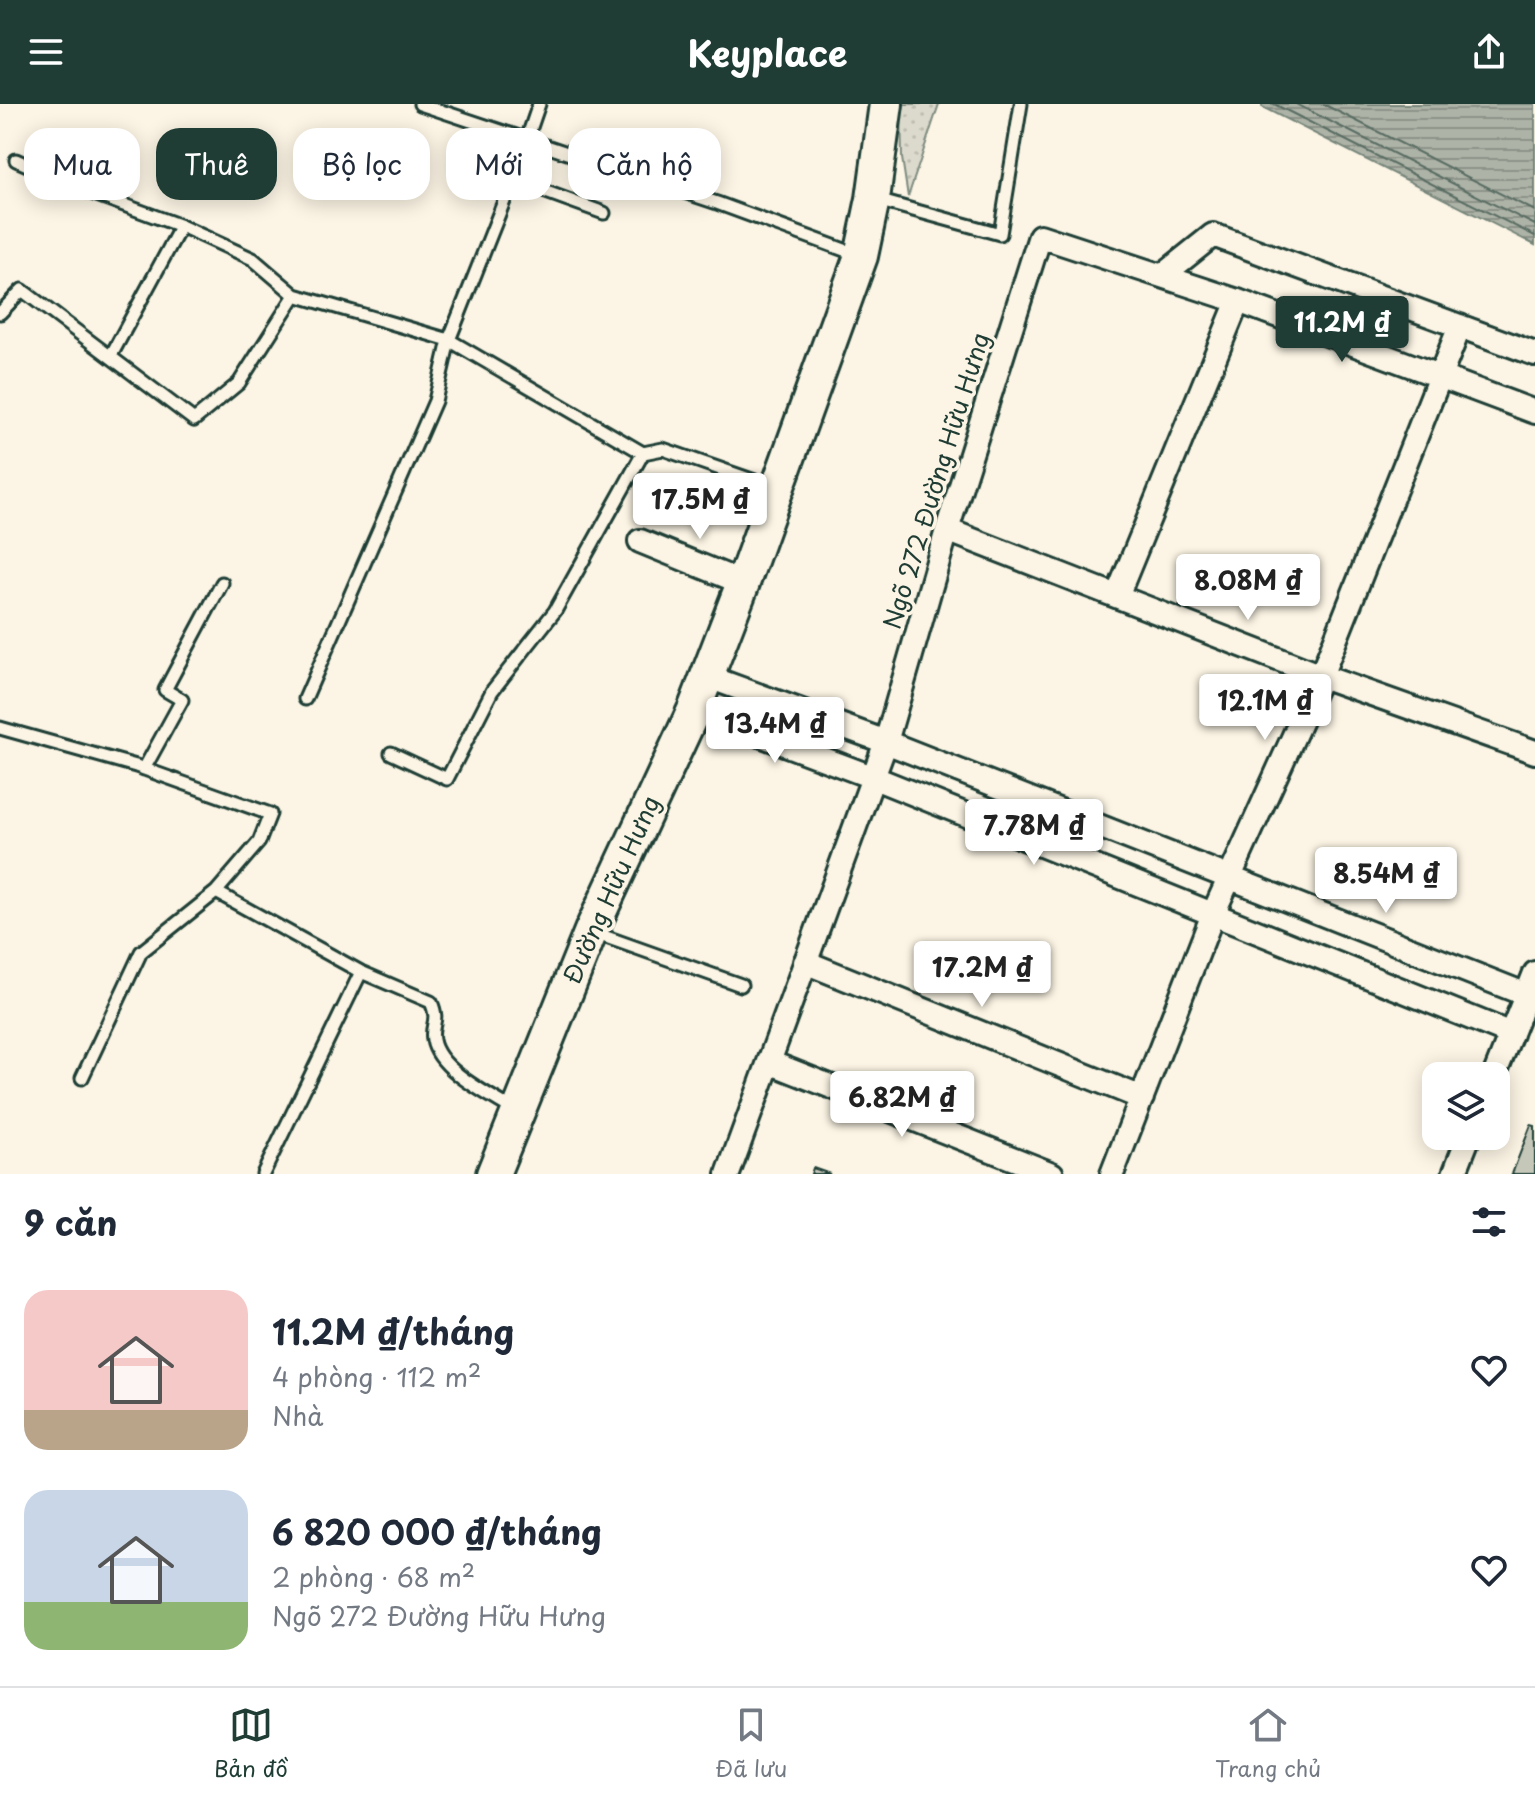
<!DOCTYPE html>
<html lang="vi">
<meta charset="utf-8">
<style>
body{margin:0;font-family:"Playpen Sans",sans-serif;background:#f6f6f7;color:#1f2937;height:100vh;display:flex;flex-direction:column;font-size:30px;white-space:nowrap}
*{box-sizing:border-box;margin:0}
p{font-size:26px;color:#747a83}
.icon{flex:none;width:44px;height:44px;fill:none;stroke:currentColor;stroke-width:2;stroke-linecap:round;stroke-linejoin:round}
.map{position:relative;height:1070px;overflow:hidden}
.side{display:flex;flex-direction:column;background:#fff;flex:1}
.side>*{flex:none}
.top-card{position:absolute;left:24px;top:24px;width:800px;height:72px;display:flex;gap:16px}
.tools{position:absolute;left:1422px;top:958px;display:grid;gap:16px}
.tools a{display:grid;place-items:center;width:88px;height:88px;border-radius:16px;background:#fff;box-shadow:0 4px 20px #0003;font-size:40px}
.price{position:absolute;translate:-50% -68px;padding:0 18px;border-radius:8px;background:#fff;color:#222;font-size:26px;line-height:52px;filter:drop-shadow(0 2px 4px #0008)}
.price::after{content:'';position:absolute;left:50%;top:48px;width:24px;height:18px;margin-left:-12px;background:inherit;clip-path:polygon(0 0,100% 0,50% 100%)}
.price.active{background:#1f3d34;color:#fff}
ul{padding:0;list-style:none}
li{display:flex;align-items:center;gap:24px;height:200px;padding:0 24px}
li span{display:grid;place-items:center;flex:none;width:224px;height:160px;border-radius:24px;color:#555}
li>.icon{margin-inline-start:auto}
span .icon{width:96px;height:96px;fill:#fffc;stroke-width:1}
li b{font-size:34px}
h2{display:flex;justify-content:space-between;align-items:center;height:96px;padding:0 24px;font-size:34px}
.tag{padding:0 28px;border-radius:24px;background:#fff;box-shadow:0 4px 20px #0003;font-size:28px;line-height:72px}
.tag.active{background:#1f3d34;color:#fff}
header{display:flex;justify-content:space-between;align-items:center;height:104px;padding:0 24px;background:#1f3d34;color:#fff;font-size:36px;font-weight:700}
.tabs{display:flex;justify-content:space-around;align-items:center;height:112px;border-top:2px solid #e0e1e3;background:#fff;font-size:22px;color:#747a83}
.tabs a{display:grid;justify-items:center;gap:4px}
.tabs .active{color:#1f3d34}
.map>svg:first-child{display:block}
.green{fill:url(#green-dots);stroke:#7e8c80;stroke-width:2}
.water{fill:url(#water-rules);stroke:#758479;stroke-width:2}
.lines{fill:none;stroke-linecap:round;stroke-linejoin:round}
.shore{stroke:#586c62;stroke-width:2}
.building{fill:#c5c7b9;stroke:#1f3d34;stroke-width:2}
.service-casing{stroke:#1f3d34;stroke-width:17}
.minor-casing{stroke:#1f3d34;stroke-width:28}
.secondary-casing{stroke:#1f3d34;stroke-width:38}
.service{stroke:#fcf5e5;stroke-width:11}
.minor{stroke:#fcf5e5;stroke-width:22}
.secondary{stroke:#fcf5e5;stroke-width:32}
.labels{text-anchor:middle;stroke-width:7;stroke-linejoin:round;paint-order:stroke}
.street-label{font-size:24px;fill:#1f3d34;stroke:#fcf5e5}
</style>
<header><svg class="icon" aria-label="menu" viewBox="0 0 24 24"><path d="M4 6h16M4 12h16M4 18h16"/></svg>Keyplace<svg class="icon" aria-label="share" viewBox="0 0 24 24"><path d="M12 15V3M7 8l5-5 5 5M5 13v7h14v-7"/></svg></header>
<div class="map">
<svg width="1535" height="1070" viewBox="0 0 1535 1070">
<defs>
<pattern id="green-dots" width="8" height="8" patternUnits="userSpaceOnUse" patternTransform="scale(2)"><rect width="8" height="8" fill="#dcdacc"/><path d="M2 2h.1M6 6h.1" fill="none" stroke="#bcbcb0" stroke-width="1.8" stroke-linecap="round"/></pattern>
<pattern id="water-rules" width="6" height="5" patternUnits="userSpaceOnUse" patternTransform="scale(2)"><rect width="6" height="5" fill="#aeb3a7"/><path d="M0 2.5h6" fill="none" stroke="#8d9389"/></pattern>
</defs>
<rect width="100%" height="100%" fill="#fcf5e5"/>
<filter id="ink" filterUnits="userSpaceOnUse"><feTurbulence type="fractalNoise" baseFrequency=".0125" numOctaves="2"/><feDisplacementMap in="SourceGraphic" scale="16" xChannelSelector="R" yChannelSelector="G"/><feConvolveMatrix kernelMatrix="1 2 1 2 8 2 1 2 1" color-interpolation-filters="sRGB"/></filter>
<g filter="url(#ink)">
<path class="green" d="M901 0H939L908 93 902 54Z"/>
<path class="water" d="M1262 0H1535V141L1262 3Z"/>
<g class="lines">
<path class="shore" d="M1274 0 1535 132
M1296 0 1535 121
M1323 0 1535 107"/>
</g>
<path class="building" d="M1531 1021 1535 1022V1070H1512Z
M813 1064 830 1070H811Z"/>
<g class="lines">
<defs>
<path id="service" d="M420 0 717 99 858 151
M16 56 86 87 181 122 253 155 295 191 449 236 643 349 663 345 775 384
M513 76 604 109
M877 96 1000 130 1021 0
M0 209 22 186 194 316 239 279 295 191
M114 246 181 122
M305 595 435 297 449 236 516 67 539 0
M0 624 136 662 270 710 259 738 216 788 141 848 82 974
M391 649 447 675 492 587 555 507 643 349
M144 665 182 596 165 586 222 479
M216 788 361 868 431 898C440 918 430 920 433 936 438 966 490 991 514 1006
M592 828 741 881
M263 1070 361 868"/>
<path id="minor" d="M1163 171 1213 131 1535 250
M947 426 1321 572 1535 648
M640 437 743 479
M1117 492 1238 197
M706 572 886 638 1527 891
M694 606 872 673 1511 930
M805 858 1142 994
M769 958 1052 1070
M1494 972 1535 869
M728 1070 886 638 947 426 1040 132 1238 197 1535 308
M1112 1070 1213 810 1321 572 1460 222
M1454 1070 1469 1032"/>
<path id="secondary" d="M493 1070 591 827 694 606 743 479 861 152 873 95 886 0"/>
</defs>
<use href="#service" class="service-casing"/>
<use href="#minor" class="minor-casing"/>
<use href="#secondary" class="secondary-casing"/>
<use href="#service" class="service"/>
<use href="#minor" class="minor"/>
<use href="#secondary" class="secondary"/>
</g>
</g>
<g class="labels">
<g class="street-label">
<text transform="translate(937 377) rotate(-73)" y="8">Ngõ 272 Đường Hữu Hưng</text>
<text transform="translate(612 786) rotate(-66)" y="8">Đường Hữu Hưng</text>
</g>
</g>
</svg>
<div class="tools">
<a><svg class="icon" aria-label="layers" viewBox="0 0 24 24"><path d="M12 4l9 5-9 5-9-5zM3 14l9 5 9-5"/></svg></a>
</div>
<b class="price active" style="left:1342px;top:260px">11.2M ₫</b>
<b class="price" style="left:700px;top:437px">17.5M ₫</b>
<b class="price" style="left:1248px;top:518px">8.08M ₫</b>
<b class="price" style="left:1265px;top:638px">12.1M ₫</b>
<b class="price" style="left:775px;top:661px">13.4M ₫</b>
<b class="price" style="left:1034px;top:763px">7.78M ₫</b>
<b class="price" style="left:1386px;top:811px">8.54M ₫</b>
<b class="price" style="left:982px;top:905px">17.2M ₫</b>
<b class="price" style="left:902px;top:1035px">6.82M ₫</b>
<div class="top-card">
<a class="tag">Mua</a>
<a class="tag active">Thuê</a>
<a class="tag">Bộ lọc</a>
<a class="tag">Mới</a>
<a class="tag">Căn hộ</a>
</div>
</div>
<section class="side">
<h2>9 căn<svg class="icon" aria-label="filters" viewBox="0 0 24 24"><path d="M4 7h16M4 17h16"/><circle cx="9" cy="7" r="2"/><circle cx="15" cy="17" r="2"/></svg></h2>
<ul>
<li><span style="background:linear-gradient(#f6c9c9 75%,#b9a48a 0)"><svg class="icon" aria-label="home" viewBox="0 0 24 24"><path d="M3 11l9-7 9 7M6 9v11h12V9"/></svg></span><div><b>11.2M ₫/tháng</b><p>4 phòng · 112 m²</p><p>Nhà</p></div><svg class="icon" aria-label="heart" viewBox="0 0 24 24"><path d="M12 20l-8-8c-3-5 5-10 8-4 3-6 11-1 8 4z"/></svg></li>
<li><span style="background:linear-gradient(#c9d6e8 70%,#8fb573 0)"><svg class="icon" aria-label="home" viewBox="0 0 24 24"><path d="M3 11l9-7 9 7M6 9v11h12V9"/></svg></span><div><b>6 820 000 ₫/tháng</b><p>2 phòng · 68 m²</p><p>Ngõ 272 Đường Hữu Hưng</p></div><svg class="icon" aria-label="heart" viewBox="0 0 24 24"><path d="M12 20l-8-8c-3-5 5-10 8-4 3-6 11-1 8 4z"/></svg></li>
</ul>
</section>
<nav class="tabs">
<a class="active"><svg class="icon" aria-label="map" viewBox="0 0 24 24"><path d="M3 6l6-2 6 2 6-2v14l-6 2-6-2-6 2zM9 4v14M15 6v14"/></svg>Bản đồ</a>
<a><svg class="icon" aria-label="saved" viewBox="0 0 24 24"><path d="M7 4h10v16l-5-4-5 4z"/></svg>Đã lưu</a>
<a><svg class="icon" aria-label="home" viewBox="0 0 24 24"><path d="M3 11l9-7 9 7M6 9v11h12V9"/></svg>Trang chủ</a>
</nav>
